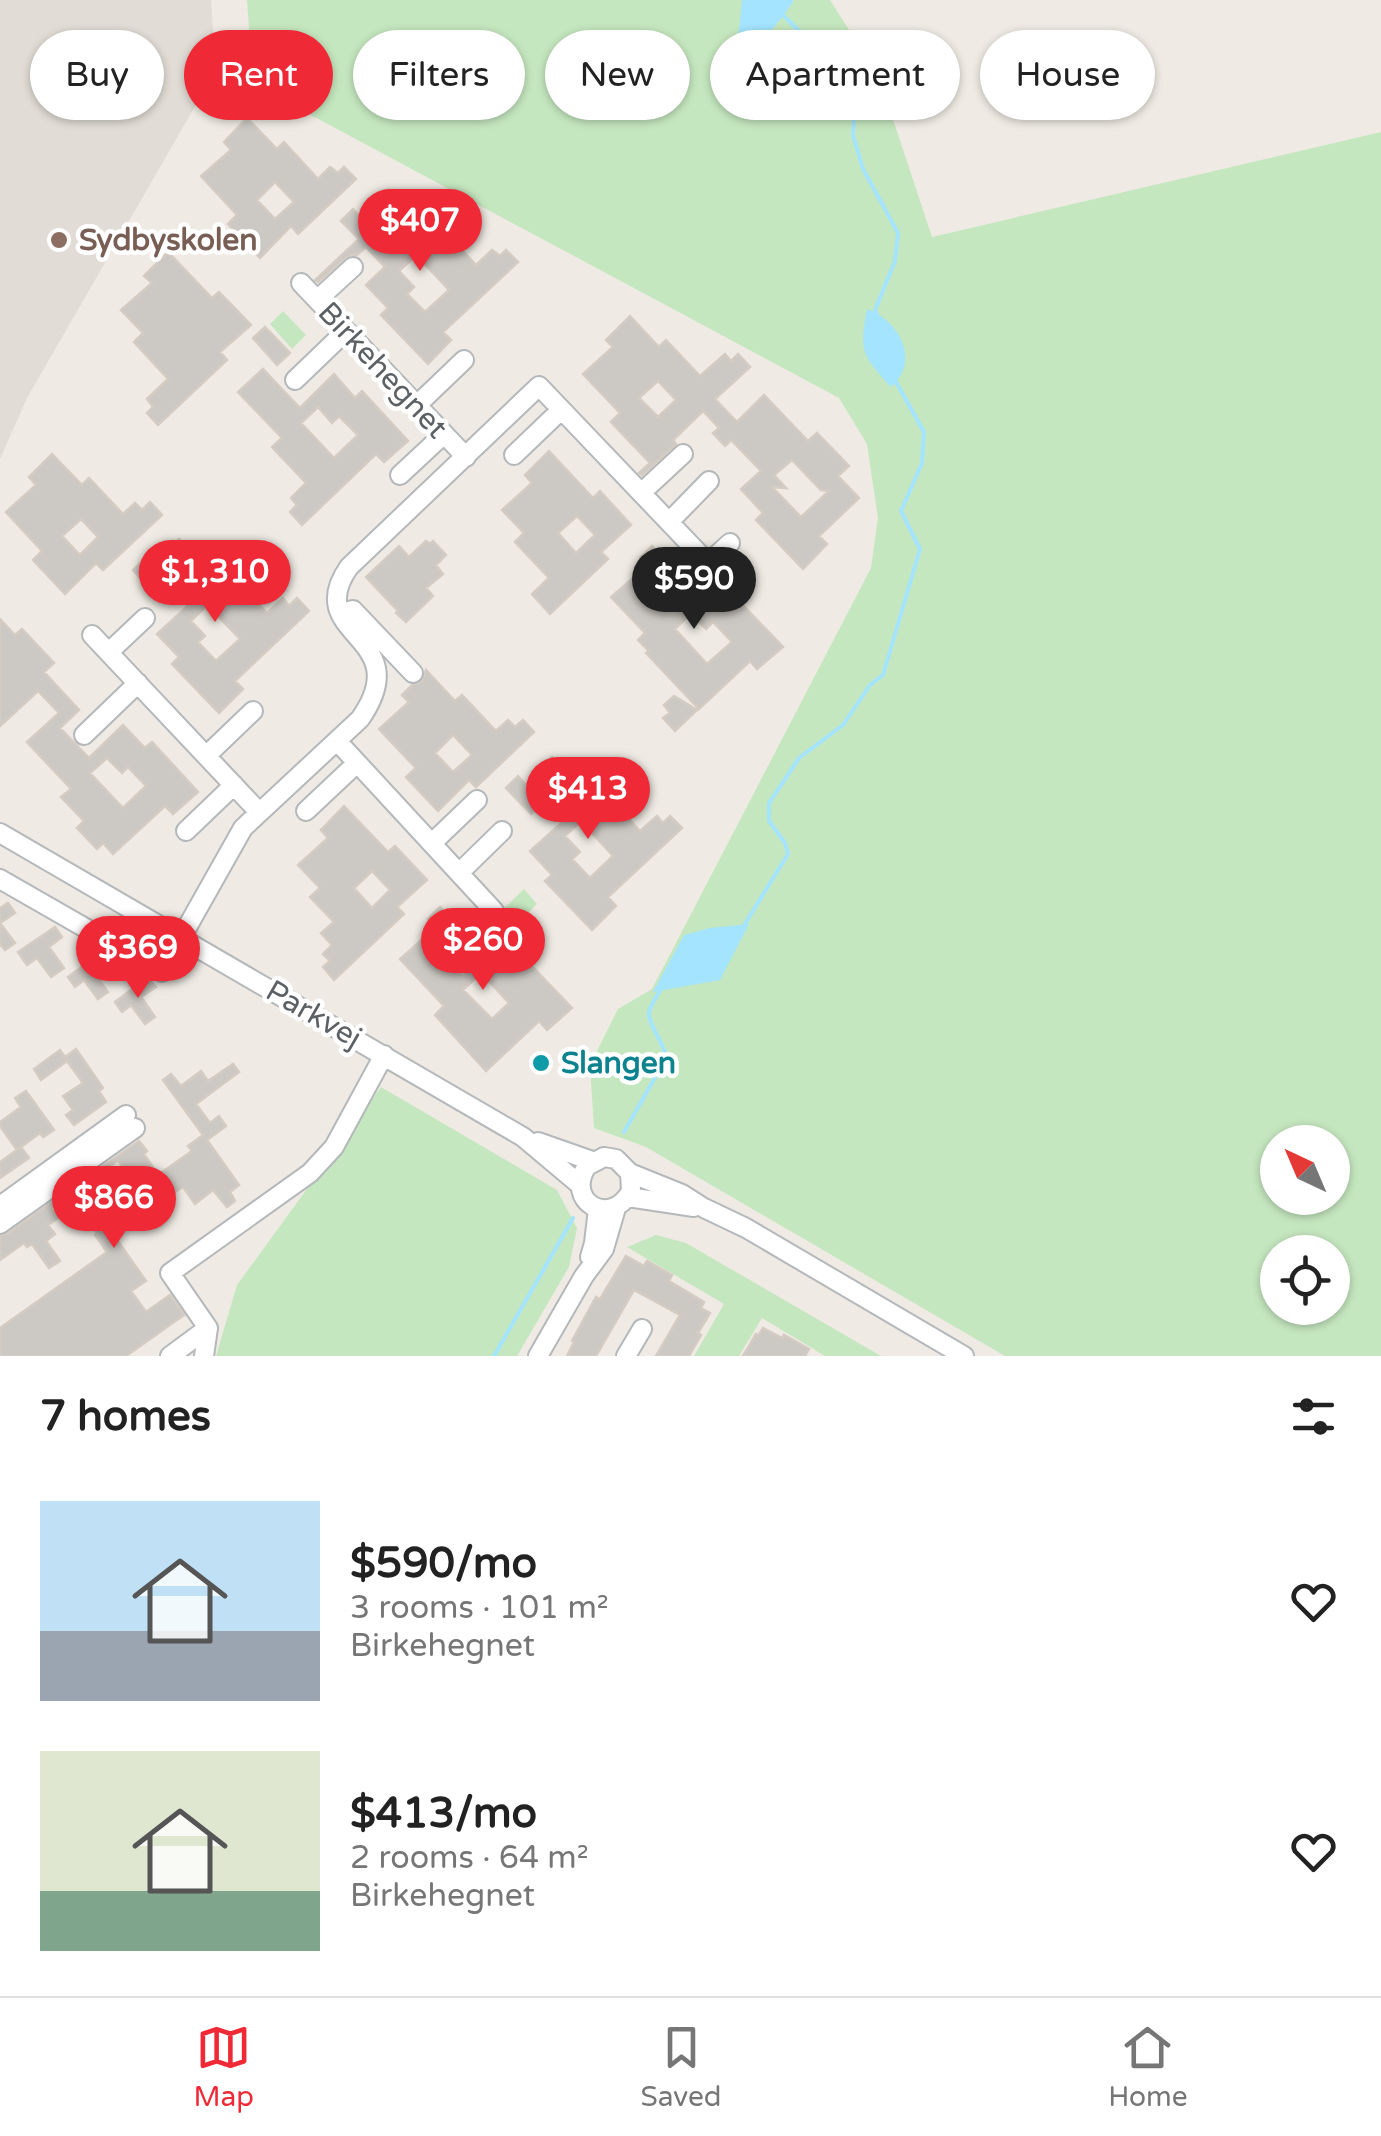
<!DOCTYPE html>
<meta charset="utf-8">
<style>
body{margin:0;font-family:"Varela Round",sans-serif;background:#f6f6f6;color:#222;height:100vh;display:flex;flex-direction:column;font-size:38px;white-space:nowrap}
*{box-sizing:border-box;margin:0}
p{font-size:32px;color:#767676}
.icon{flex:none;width:55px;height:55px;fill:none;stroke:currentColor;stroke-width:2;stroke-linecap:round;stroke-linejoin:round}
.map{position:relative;height:1356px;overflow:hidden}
.panel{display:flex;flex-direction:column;background:#fff;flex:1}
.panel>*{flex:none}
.top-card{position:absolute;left:30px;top:30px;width:1322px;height:90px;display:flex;gap:20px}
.needle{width:65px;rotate:316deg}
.buttons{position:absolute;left:1260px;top:1125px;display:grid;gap:20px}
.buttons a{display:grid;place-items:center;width:90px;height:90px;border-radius:50%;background:#fff;box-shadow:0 2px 8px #0004;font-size:50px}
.price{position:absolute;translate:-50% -85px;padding:0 22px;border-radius:35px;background:#ef2a36;color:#fff;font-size:32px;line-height:65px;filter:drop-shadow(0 2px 5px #0008)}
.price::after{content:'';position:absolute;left:50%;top:60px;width:30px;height:22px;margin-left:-15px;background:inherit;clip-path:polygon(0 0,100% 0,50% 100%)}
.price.active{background:#222;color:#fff}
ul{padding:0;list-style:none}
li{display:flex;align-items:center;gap:30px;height:250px;padding:0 40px}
li span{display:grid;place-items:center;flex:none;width:280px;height:200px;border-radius:0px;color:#555}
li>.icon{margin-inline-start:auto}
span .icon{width:120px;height:120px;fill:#fffc;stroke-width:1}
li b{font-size:42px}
h2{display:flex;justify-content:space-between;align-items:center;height:120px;padding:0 40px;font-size:42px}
.tag{padding:0 35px;border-radius:45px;background:#fff;box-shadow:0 2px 8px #0004;font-size:35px;line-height:90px}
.tag.active{background:#ef2a36;color:#fff}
.tabs{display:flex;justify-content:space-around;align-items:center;height:140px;border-top:2px solid #e0e0e0;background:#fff;font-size:28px;color:#767676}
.tabs a{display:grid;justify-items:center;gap:5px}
.tabs .active{color:#ef2a36}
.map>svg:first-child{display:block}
.education{fill:#e1dcd5}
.green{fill:#c5e7bf;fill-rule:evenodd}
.water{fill:#a4e4ff}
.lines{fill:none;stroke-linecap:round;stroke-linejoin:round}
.stream{stroke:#a4e4ff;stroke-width:4}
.building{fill:#ccc8c3;stroke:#d4ccc2;stroke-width:2.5;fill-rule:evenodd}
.minor-casing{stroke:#b4b8bb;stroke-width:22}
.minor{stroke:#fff;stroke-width:18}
.education-dot{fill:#8d6e63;stroke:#fff;stroke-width:4}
.culture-dot{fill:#0f9aa8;stroke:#fff;stroke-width:4}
.labels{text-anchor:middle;stroke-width:9;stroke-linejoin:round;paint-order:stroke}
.education-label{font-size:30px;font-weight:bold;fill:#785e54;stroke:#fff;text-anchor:start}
.street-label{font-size:30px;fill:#5c6165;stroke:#fff}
.culture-label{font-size:30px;font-weight:bold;fill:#0d838f;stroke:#fff;text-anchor:start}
</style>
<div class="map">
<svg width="1381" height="1356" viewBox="0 0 1381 1356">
<rect width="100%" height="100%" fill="#efebe4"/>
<path class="education" d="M0 0H211L215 61 209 82 27 398 0 459Z"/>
<path class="green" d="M247 0H830L879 77 932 237 1381 132V1356H1005L646 1147 594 1128 590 1065 618 1009 652 989 871 568 878 518 867 444 839 398 253 84ZM1278 1142H1332V1198H1278ZM1278 1252H1332V1308H1278Z
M283 311 306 335 292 349 270 324Z
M524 889 537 904 505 935 496 916Z
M381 1087 557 1190 577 1228 569 1267 517 1356H216L237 1285Z
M656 1235 686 1243 881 1356H825L762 1318 739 1356H694L724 1304 627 1247Z"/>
<path class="water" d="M742 0H793V2C781 19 768 37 750 48L738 41Z
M867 309C899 320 921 361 891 387 862 354 859 353 867 309Z
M749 924 720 980 653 992 684 935 710 928Z"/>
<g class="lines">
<path class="stream" d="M780 12 816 48 855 103 853 135 863 169 898 233 895 261 875 310 877 315
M743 927 788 854 785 843 769 821V803L799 758 843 725 870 685 883 675 920 549 901 511 922 463 924 432 896 382
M624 1132 666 1058C665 1043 647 1024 649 1012 651 1004 657 996 661 989
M494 1356 573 1218"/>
</g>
<path class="building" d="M247 118 277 149 284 142 318 179 330 167 338 173 344 167 356 179 298 234 291 226 260 258 228 224 237 215 201 176 231 150 224 142ZM275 182 294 202 275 219 257 200Z
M388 190 432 237 442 228 476 265 492 250 500 256 506 250 518 262 443 332 451 340 428 364 381 315 388 308 366 285 385 267 366 247 357 255H351L345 258 318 282 315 280 359 239 341 221 353 209 361 218ZM416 255 449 290 425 312 407 294 414 287 399 271Z
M168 252 212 298 219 292 251 325 220 352 227 360 158 425 147 413 153 407 147 399 168 379 134 342 143 333 121 310 152 283 144 276Z
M630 316 659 347 666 340 700 376 725 354 731 361 738 354 750 367 715 399 737 422 764 395 808 441 817 433 849 466 838 476 859 498 819 536 827 544 803 569 756 520 763 513 741 489 761 471 731 440 725 446 713 433 719 428 703 411 673 440 676 444 642 475 639 473 650 463 611 422 620 413 583 374 613 347 606 340ZM658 381 676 400 658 417 639 398ZM792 460 821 490 829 491 801 517 772 487 786 488 774 475Z
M265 327 290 353 277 365 253 338Z
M263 369 300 408 334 374 355 398 362 391 408 441 384 462 376 454 302 525 290 512 297 505 291 498 306 483 272 447 282 438 238 392ZM318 407 332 423 339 416 358 435 334 458 301 423Z
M549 451 593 498 600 491 631 525 601 552 608 559 550 614 532 594 549 578 515 542 524 533 502 510 532 483 525 475ZM577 516 595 535 576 553 558 533Z
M52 454 82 485 89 478 123 514 135 503 142 510 150 502 162 515 103 570 96 563 65 594 33 560 42 551 6 512 36 485 29 477ZM81 519 98 537 80 555 62 536Z
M179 539 223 586 233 577 267 613 283 598 289 606 297 598 309 611 235 681 243 689 219 713 172 664 179 657 157 634 192 602 174 582 158 597 133 570 146 558 153 566ZM207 605 240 639 216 661 198 642 205 636 191 621Z
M426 541 430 544 433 541 446 555 436 565 443 574 426 588 433 596 406 622 396 613 398 611 366 577 399 546 409 557Z
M652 546 677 573 655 594 662 607 674 614 707 581 729 604 736 598 783 647 757 669 750 661 699 709 646 653 649 651 638 640 645 633 611 597 647 566 640 558ZM691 613 706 629 713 622 732 642 707 664 675 629Z
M0 619 15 635 22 629 54 663 44 672 79 710 60 728 89 758 123 725 145 748 152 742 198 792 173 814 165 806 113 854 103 843 97 849 77 828 84 821 61 797 71 789 27 742 59 713 38 691 0 726ZM107 758 122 773 128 767 146 786 123 808 90 773Z
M426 670 455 701 462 695 496 731 508 720 515 727 523 720 534 732 476 787 469 780 438 811 406 777 416 768 379 729 409 702 402 695 412 685 422 681ZM453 735 472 755 453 772 435 753Z
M674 696 697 710 675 731 663 718 670 713 664 705Z
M552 757 596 803 606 794 640 831 657 816 663 823 670 816 682 828 608 897 616 906 592 930 545 881 552 875 530 851 567 818 548 798 531 814 506 788 518 776 526 785ZM581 821 613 856 590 878 572 859 580 852 565 836Z
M344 806 388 852 395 846 427 880 397 907 404 914 334 980 323 967 330 961 323 954 332 945 321 933 334 922 310 897 320 888 298 865 328 838 321 830ZM372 871 390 890 372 908 354 888Z
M8 903 15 913 0 923 15 943 5 950 0 944V908Z
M440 907 471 941 449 961 463 976 496 943 518 966 525 959 572 1008 547 1030 539 1021 486 1071 435 1015 444 1006 400 959 435 928 428 919ZM481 973 509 1003 492 1019 463 990Z
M55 927 62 937 49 947 64 968 51 977 37 958 27 965 18 952Z
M102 952 109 962 94 973 108 992 98 999 84 980 75 987 68 977Z
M147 978 156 987 141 997 155 1017 145 1024 131 1005 122 1012 115 1002Z
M76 1049 103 1088 99 1091 106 1102 74 1125 66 1115 73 1110 63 1096 83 1083 67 1061 41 1080 34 1069 60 1050 65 1057Z
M233 1064 239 1072 196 1104 210 1123 219 1116 226 1126 207 1140 239 1185 230 1192 235 1201 227 1207 213 1190 195 1204 183 1187 172 1194 165 1185 146 1199 118 1160 100 1174 107 1183 97 1190 104 1200 94 1207 146 1281 131 1291 146 1312 170 1295 184 1315 126 1356H0V1328L107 1252 95 1235 97 1233 70 1194 51 1208 58 1218 48 1225 55 1234 46 1241 60 1261 49 1268 32 1244 27 1247 24 1243 0 1260V1236L7 1234 139 1141 147 1151 144 1154 158 1175 192 1151 188 1146 203 1135 163 1080 171 1074 181 1086 201 1071 208 1081Z
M26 1091 54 1130 43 1137 40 1133 17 1150 0 1126V1122L21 1107 15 1098Z
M21 1147 29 1158 0 1178V1162Z
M626 1256 644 1266 647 1261 672 1275 669 1281 704 1302 701 1308 710 1313 698 1333 701 1335 689 1356H656L680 1315 634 1290 596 1356H567L574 1342 572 1341 596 1297 600 1299Z
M763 1328 782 1338 784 1335 809 1349 805 1356H743L756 1334 758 1336Z"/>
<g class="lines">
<defs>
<path id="minor" d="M301 283 466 457
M317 300 353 267
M295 380 346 331
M417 405 464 360
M514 455 561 410
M400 475 444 434
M641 493 683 454
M669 522 709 481
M670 598 730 543
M340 613 353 610 413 673
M92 635 259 812
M109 652 145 618
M84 735 138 683
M337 741 494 911
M206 756 253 711
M306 811 357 763
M186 831 234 785
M0 833 523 1137 579 1184
M432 843 477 800
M459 873 502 831
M0 879 162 972
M181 938 243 828 360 719C419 635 300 637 349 567L539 386 708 563
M538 1142 592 1161
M630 1173 631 1191C610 1229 564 1201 587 1166L604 1157 616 1159 630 1173 682 1194 704 1208 746 1228 964 1356
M628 1197 694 1207
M0 1206 126 1115
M0 1224 135 1128
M590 1257 594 1243 598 1209
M170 1356 208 1328
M204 1356 208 1328 170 1273 310 1173 334 1147 384 1055
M538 1356 584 1276 604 1249 616 1208
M626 1356 642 1329"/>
</defs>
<use href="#minor" class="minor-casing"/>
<use href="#minor" class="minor"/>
</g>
<circle class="education-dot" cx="59" cy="240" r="10"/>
<circle class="culture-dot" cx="541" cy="1063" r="10"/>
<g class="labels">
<g class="education-label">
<text x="79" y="250">Sydbyskolen</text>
</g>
<g class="street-label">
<text transform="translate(383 370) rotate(47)" y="10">Birkehegnet</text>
<text transform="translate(314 1014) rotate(30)" y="10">Parkvej</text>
</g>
<g class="culture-label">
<text x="561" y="1073">Slangen</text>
</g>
</g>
</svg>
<div class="buttons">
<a><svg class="needle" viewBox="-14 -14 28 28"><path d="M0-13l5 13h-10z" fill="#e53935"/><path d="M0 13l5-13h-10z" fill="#767676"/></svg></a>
<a><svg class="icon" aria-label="locate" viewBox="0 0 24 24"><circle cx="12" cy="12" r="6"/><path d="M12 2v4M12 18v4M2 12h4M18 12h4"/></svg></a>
</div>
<b class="price" style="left:420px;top:274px">$407</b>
<b class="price" style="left:215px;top:625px">$1,310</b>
<b class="price active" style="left:694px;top:632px">$590</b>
<b class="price" style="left:588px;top:842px">$413</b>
<b class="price" style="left:483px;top:993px">$260</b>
<b class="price" style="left:138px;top:1001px">$369</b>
<b class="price" style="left:114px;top:1251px">$866</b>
<div class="top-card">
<a class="tag">Buy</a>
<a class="tag active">Rent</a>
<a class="tag">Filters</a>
<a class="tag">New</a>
<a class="tag">Apartment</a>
<a class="tag">House</a>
</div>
</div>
<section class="panel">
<h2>7 homes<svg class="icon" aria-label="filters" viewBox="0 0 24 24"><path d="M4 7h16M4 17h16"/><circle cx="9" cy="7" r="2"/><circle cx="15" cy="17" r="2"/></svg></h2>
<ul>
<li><span style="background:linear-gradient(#bfe0f5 65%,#9aa5b1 0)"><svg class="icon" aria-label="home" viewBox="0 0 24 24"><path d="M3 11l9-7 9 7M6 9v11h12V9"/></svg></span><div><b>$590/mo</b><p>3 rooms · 101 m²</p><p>Birkehegnet</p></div><svg class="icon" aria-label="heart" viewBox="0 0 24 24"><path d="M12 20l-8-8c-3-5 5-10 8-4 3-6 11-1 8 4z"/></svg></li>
<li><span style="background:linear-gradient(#dfe7d0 70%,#7fa58c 0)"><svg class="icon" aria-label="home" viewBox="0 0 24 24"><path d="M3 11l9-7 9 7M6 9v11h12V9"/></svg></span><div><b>$413/mo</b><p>2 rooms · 64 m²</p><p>Birkehegnet</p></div><svg class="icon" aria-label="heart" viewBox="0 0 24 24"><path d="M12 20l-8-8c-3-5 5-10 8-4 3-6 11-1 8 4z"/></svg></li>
</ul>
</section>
<nav class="tabs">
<a class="active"><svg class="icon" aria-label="map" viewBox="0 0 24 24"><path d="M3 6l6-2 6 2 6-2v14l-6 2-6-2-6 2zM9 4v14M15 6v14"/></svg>Map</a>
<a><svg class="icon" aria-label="saved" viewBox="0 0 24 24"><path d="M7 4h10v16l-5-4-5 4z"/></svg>Saved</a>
<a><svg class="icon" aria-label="home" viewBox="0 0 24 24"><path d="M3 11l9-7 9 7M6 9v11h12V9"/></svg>Home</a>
</nav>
